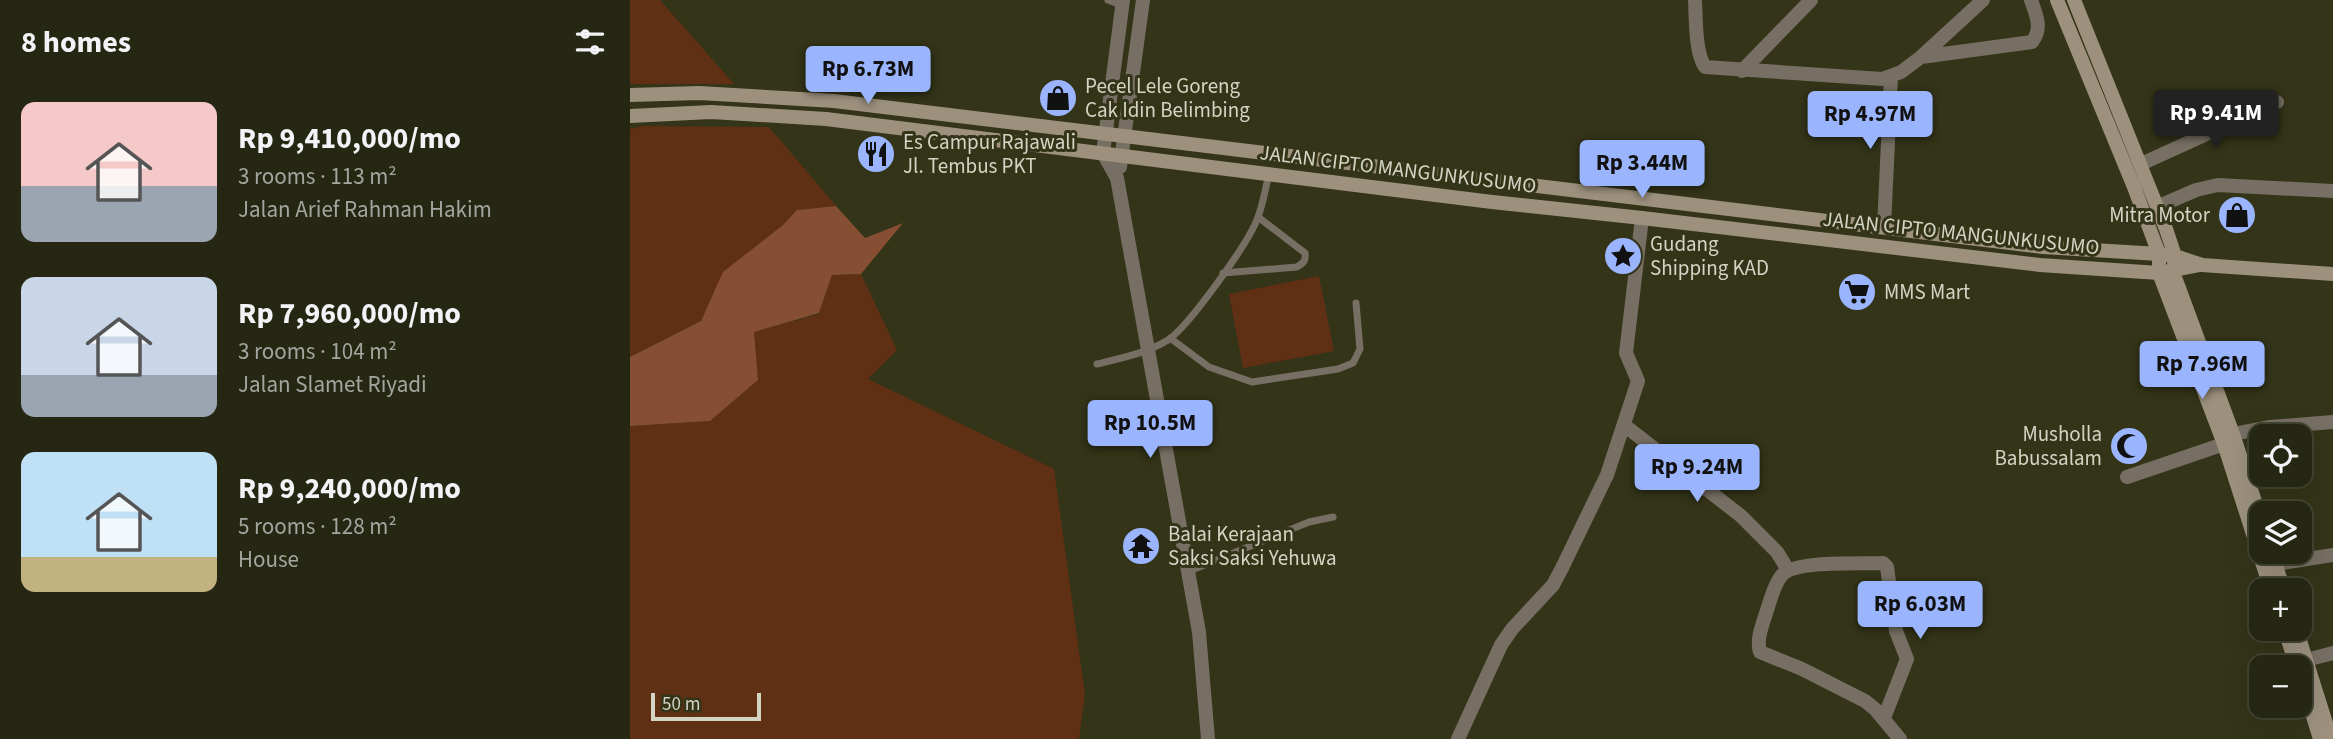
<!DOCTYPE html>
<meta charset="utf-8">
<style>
body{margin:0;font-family:"Source Sans 3",sans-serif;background:#2e2f1b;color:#f1f3f6;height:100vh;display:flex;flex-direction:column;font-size:26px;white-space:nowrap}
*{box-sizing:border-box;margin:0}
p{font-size:23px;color:#a4a59f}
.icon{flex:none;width:38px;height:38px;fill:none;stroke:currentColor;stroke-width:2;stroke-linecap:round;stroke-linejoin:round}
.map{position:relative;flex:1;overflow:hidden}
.sheet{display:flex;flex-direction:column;background:#262712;width:630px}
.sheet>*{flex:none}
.fabs{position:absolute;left:1619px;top:424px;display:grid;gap:14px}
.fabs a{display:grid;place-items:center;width:63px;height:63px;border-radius:14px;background:#262712;box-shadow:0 7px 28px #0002,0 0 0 2px #424432;font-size:35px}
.scale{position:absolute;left:21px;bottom:18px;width:110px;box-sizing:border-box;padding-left:7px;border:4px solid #d3d4c4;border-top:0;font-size:19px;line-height:24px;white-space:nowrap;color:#d3d4c4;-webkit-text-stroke:5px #333418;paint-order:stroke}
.price{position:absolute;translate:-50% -60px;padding:0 16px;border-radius:7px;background:#9ab5fd;color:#111;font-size:23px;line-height:46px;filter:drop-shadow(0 2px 4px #0008)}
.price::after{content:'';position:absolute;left:50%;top:42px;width:21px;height:16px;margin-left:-10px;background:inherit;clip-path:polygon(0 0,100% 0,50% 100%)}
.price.current{background:#222;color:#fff}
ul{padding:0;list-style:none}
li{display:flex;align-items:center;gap:21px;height:175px;padding:0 21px}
li span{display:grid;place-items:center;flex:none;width:196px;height:140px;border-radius:14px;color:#555}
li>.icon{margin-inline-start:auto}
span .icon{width:84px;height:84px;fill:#fffc;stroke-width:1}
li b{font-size:30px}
h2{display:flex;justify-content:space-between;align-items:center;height:84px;padding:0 21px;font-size:30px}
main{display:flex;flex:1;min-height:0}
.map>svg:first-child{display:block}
.green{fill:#603015}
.forest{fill:#864f33}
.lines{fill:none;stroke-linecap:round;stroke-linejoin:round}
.lane{stroke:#776f63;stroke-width:7}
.street{stroke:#776f63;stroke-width:14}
.secondary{stroke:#9d917e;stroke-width:14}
.labels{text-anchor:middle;stroke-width:6;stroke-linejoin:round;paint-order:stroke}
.poi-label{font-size:21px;fill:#d3d4c4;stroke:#333418;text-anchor:start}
.street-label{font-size:21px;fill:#d3d4c4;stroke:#333418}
</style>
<main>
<section class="sheet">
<h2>8 homes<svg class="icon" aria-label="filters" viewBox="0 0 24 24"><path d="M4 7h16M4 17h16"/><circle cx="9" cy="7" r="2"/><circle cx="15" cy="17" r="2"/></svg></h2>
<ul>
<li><span style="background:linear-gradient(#f6c9c9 60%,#9aa5b1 0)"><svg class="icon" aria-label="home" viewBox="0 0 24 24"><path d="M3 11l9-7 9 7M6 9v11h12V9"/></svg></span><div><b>Rp 9,410,000/mo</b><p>3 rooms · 113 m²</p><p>Jalan Arief Rahman Hakim</p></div></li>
<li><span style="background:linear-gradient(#c9d6e8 70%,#9aa5b1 0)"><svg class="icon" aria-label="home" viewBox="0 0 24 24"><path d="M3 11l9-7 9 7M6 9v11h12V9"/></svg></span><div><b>Rp 7,960,000/mo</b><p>3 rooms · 104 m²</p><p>Jalan Slamet Riyadi</p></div></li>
<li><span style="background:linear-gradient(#bfe0f5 75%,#c2b280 0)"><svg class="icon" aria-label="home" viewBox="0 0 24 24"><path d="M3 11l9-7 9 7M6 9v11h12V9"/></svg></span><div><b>Rp 9,240,000/mo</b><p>5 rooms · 128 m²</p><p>House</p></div></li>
</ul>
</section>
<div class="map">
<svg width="1703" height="739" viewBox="0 0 1703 739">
<rect width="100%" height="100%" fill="#333418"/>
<path class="green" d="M0 0H30L104 84H0Z
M13 126 139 127 206 206 167 210 153 225 94 272 71 321 0 357V129Z
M231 274 267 350 238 379 424 469 455 695 449 739H0V426L80 421 128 380 124 332 189 314 202 275Z
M689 276 704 351 613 368 599 294Z"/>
<path class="forest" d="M206 206 235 238 273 223 231 274 202 275 189 313 124 332 128 380 80 421 0 426V357L71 321 93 272 153 225 167 210Z"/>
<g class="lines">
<path class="lane" d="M478 0 491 5
M593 273 667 267C674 263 676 260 675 253L628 217
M540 338 579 367 622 382 708 369 723 363 730 349 726 303
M467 364C491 358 517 353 538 340 559 326 620 241 628 217 633 204 635 189 639 175
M557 572 679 522 703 517"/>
<path class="street" d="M493 0 473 153 487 178 569 632 578 739
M1065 0C1066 18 1065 53 1075 67L1252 79 1271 72 1291 57 1402 42C1413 28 1406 15 1401 0
M1291 57 1353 0
M1112 71 1181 0
M1511 164 1647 102
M490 167 513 0
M1527 207 1566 190 1588 185 1703 191
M1254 227 1261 77
M994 425 1111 516 1147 552 1158 570
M1603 434 1639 427 1703 422
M1497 477 1594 444
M1636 569 1646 564 1703 555
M1676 660 1703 653
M1254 718 1277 659 1266 631 1257 567 1253 563C1232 564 1165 560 1152 575 1144 584 1141 599 1137 610 1133 624 1126 638 1130 652L1172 669 1235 701 1245 709 1270 739
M828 739 871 645 882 629 923 585 932 568 977 475 1008 381 996 353 1012 218"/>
<path class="secondary" d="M1427 0 1504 187 1529 254V273L1594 444 1641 590
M1444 0 1536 229 1545 256 1543 272 1603 434 1631 520
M0 95 69 93 204 101 1413 247 1529 254 1545 256 1572 265 1703 274
M0 116 81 112 196 119 862 202 1012 218 1410 265 1529 273 1570 265
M1641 551 1654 590
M1654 628 1667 667
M1666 628 1701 739
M1670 674 1690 739"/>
</g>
<defs>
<symbol id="shop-disc" viewBox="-11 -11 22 22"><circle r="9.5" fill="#9ab5fd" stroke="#333418"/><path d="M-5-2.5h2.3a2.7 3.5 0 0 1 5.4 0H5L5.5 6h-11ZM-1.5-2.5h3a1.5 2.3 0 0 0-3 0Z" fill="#111"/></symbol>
<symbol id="restaurant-disc" viewBox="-11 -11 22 22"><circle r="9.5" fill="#9ab5fd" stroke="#333418"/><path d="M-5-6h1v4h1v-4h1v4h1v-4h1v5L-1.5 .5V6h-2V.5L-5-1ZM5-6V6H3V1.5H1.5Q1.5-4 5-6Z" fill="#111"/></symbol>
<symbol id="sight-disc" viewBox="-11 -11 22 22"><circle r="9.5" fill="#9ab5fd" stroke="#333418"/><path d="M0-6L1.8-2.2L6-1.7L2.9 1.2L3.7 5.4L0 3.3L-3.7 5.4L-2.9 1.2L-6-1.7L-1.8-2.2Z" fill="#111"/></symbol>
<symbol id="supermarket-disc" viewBox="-11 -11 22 22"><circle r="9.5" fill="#9ab5fd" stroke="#333418"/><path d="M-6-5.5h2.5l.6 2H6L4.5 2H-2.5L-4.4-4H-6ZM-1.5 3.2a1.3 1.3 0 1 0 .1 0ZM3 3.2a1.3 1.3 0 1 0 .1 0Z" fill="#111"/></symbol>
<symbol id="mosque-disc" viewBox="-11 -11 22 22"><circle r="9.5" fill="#9ab5fd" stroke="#333418"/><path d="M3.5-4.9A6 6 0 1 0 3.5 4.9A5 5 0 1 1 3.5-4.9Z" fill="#111"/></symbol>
<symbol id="temple-disc" viewBox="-11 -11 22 22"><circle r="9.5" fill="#9ab5fd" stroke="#333418"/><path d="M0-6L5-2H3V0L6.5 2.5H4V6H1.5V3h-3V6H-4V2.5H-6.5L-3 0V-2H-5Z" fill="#111"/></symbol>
</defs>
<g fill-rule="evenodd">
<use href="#shop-disc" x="406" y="76" width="44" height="44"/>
<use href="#restaurant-disc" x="224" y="132" width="44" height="44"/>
<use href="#shop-disc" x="1585" y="193" width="44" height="44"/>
<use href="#sight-disc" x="971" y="234" width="44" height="44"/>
<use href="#supermarket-disc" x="1205" y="270" width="44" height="44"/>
<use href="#mosque-disc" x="1477" y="424" width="44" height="44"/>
<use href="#temple-disc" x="489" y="524" width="44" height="44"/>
</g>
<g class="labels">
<g class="poi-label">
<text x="455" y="93">Pecel Lele Goreng<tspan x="455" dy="24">Cak Idin Belimbing</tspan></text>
<text x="273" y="149">Es Campur Rajawali<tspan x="273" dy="24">Jl. Tembus PKT</tspan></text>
<text x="1580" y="222" text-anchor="end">Mitra Motor</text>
<text x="1020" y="251">Gudang<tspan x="1020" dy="24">Shipping KAD</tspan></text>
<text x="1254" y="299">MMS Mart</text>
<text x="1472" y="441" text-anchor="end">Musholla<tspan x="1472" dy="24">Babussalam</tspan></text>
<text x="538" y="541">Balai Kerajaan<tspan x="538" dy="24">Saksi Saksi Yehuwa</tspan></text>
</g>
<g class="street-label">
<text transform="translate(768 169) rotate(7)" y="7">JALAN CIPTO MANGUNKUSUMO</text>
<text transform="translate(1331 233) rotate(6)" y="7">JALAN CIPTO MANGUNKUSUMO</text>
</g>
</g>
</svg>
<div class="fabs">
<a><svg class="icon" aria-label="locate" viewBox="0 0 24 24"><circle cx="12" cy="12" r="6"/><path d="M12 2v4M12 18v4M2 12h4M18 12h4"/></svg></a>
<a><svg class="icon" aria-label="layers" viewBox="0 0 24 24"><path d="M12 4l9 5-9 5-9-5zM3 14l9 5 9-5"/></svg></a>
<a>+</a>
<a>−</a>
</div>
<div class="scale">50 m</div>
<b class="price" style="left:238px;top:106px">Rp 6.73M</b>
<b class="price current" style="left:1586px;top:150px">Rp 9.41M</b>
<b class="price" style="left:1240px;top:151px">Rp 4.97M</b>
<b class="price" style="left:1012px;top:200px">Rp 3.44M</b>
<b class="price" style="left:1572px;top:401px">Rp 7.96M</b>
<b class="price" style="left:520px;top:460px">Rp 10.5M</b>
<b class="price" style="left:1067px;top:504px">Rp 9.24M</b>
<b class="price" style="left:1290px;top:641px">Rp 6.03M</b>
</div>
</main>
